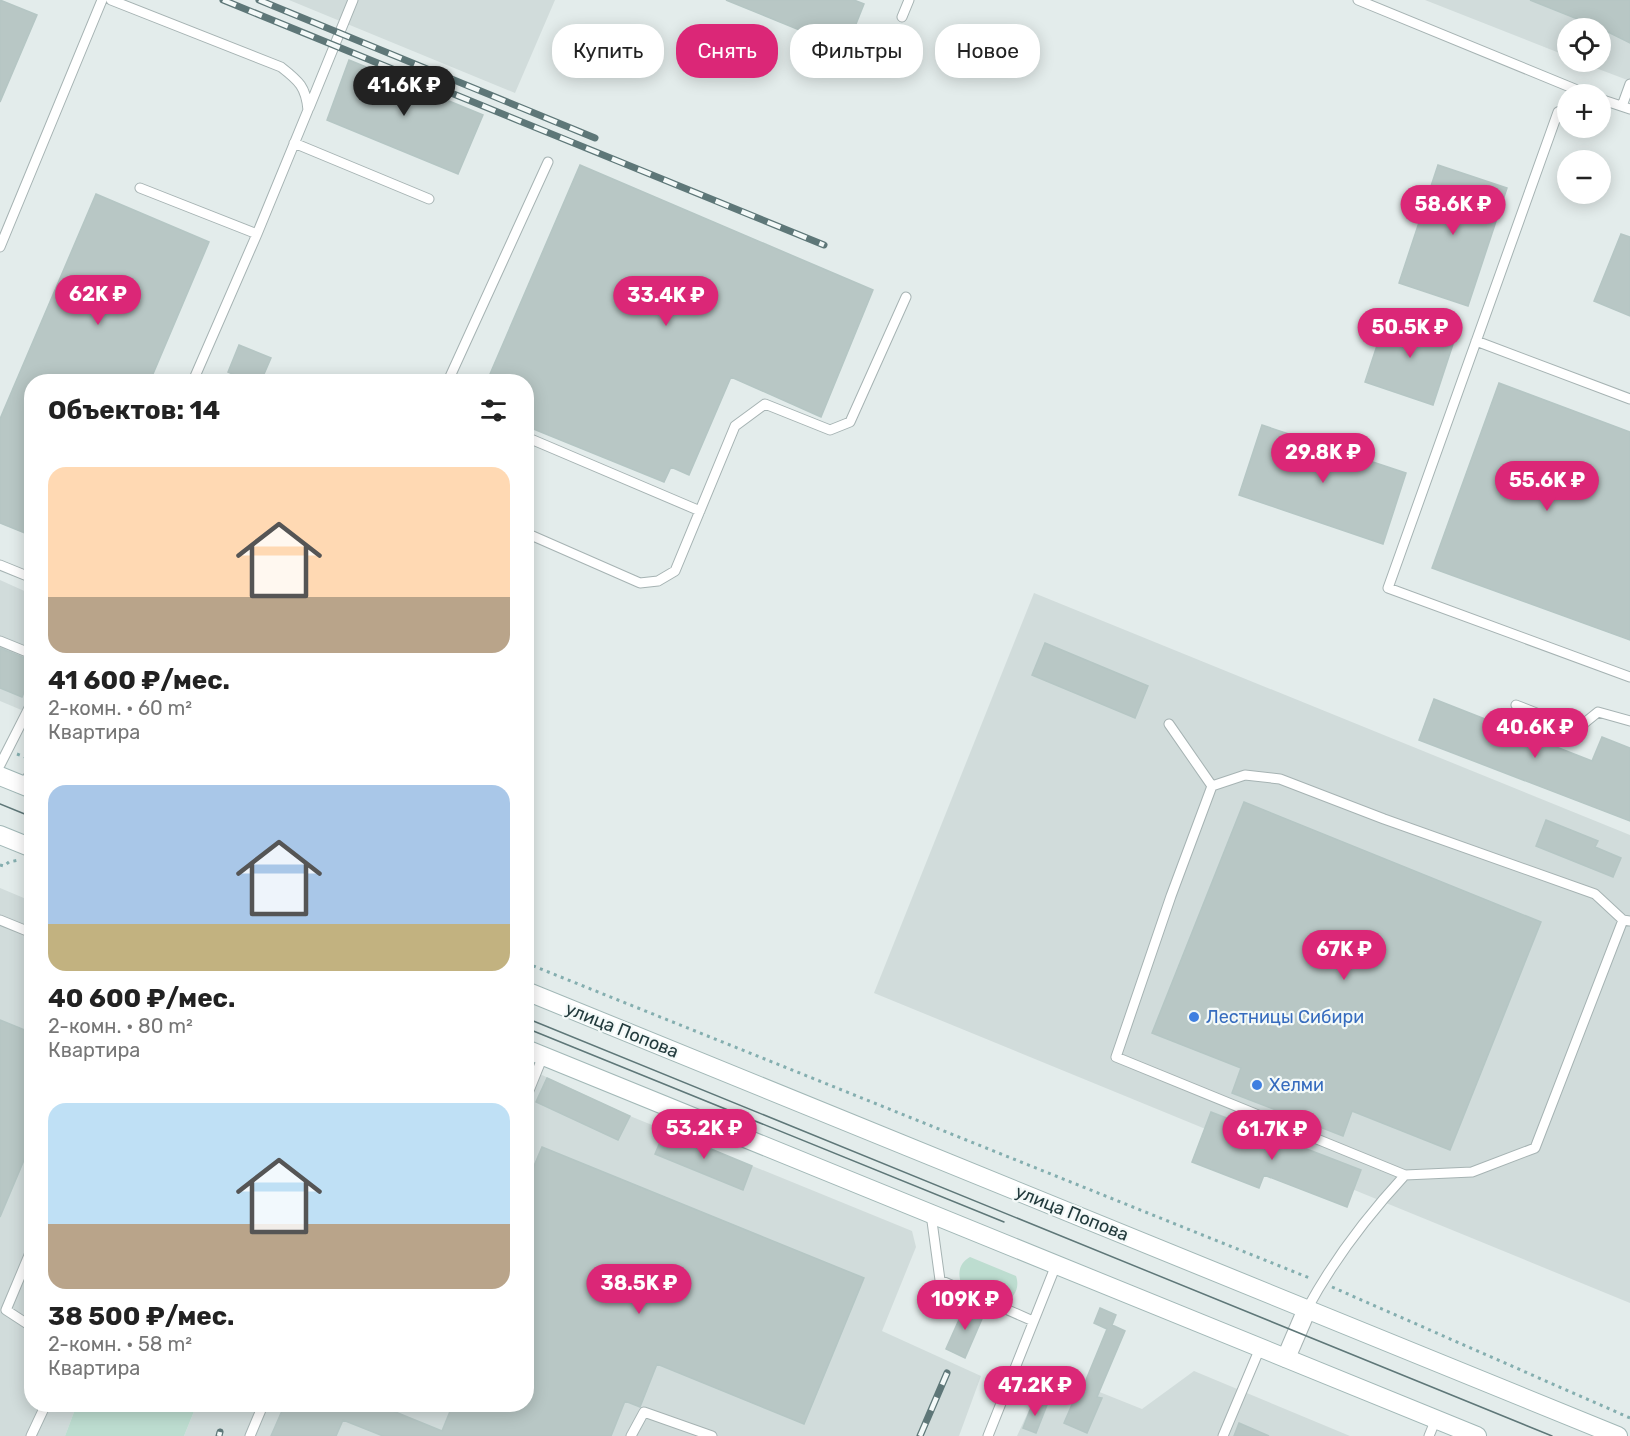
<!DOCTYPE html>
<html lang="ru">
<meta charset="utf-8">
<style>
body{margin:0;font-family:Rubik,sans-serif;background:#f6f6f6;color:#222;height:100vh;display:flex;flex-direction:column;font-size:22px;white-space:nowrap}
*{box-sizing:border-box;margin:0}
p{font-size:20px;color:#767676}
.icon{flex:none;width:33px;height:33px;fill:none;stroke:currentColor;stroke-width:2;stroke-linecap:round;stroke-linejoin:round}
.map{position:relative;flex:1;overflow:hidden}
.drawer{position:absolute;left:24px;top:374px;width:510px;height:1038px;display:flex;flex-direction:column;background:#fff;border-radius:24px;box-shadow:0 3px 15px #0003}
.drawer>*{flex:none}
.guide{position:absolute;left:552px;top:24px;width:570px;height:54px;display:flex;gap:12px}
.fabs{position:absolute;left:1557px;top:18px;display:grid;gap:12px}
.fabs a{display:grid;place-items:center;width:54px;height:54px;border-radius:50%;background:#fff;box-shadow:0 3px 15px #0003;font-size:30px}
.price{position:absolute;translate:-50% -51px;padding:0 14px;border-radius:21px;background:#db2777;color:#fff;font-size:20px;line-height:39px;filter:drop-shadow(0 2px 3px #0008)}
.price::after{content:'';position:absolute;left:50%;top:36px;width:18px;height:14px;margin-left:-9px;background:inherit;clip-path:polygon(0 0,100% 0,50% 100%)}
.price.active{background:#222;color:#fff}
ul{padding:0;list-style:none}
li{display:grid;align-content:center;gap:12px;height:318px;padding:0 24px}
li span{display:grid;place-items:center;height:186px;border-radius:18px;color:#555}
li>.icon{margin-inline-start:auto}
span .icon{width:108px;height:108px;fill:#fffc;stroke-width:1}
li b{font-size:26px}
h2{display:flex;justify-content:space-between;align-items:center;height:72px;padding:0 24px;font-size:26px}
.chip{padding:0 21px;border-radius:24px;background:#fff;box-shadow:0 3px 15px #0003;font-size:21px;line-height:54px}
.chip.active{background:#db2777;color:#fff}
.map>svg:first-child{display:block}
.built{fill:#d1dcdb}
.green{fill:#bdddd0}
.building{fill:#b8c7c5;stroke:#b5c6c4;stroke-width:1.5}
.lines{fill:none;stroke-linecap:round;stroke-linejoin:round}
.service-casing{stroke:#a6b3b3;stroke-width:11}
.minor-casing{stroke:#a6b3b3;stroke-width:20}
.secondary-casing{stroke:#a2b8b7;stroke-width:20}
.path{stroke:#84aeaf;stroke-width:3;stroke-dasharray:3 4.5;stroke-linecap:butt}
.service{stroke:#fff;stroke-width:9}
.minor{stroke:#fff;stroke-width:18}
.secondary{stroke:#fff;stroke-width:18}
.tram{stroke:#5e7778;stroke-width:1.5}
.rail-casing{stroke:#5e7778;stroke-width:7}
.rail{stroke:#f3f9f8;stroke-width:4.5;stroke-dasharray:14;stroke-linecap:butt}
.shop-dot{fill:#3f7fe0;stroke:#f3f9f8;stroke-width:2}
.labels{text-anchor:middle;stroke-width:4.5;stroke-linejoin:round;paint-order:stroke}
.shop-label{font-size:18px;fill:#366cbe;stroke:#f3f9f8;text-anchor:start}
.street-label{font-size:18px;fill:#233b3d;stroke:#f3f9f8}
</style>
<div class="map">
<svg width="1630" height="1436" viewBox="0 0 1630 1436">
<rect width="100%" height="100%" fill="#e3eceb"/>
<path class="built" d="M289 0H555L515 93Z
M1425 0H1630V81L1580 62H1600V28H1568L1567 56Z
M0 580 31 594V714L0 701Z
M1034 593 1630 835V1303L874 993Z
M0 888 31 901 32 1404H77L65 1436H0Z
M527 1068 630 1116 912 1231 916 1247 882 1331 981 1376 959 1436H184L197 1404H526Z
M1047 1371 1142 1409 1194 1371 1350 1436H1017Z"/>
<path class="green" d="M970 1257 1016 1276C1020 1288 1015 1297 1004 1303L962 1285C957 1274 959 1263 970 1257Z
M77 1404H197L184 1436H65Z"/>
<path class="building" d="M0 0 37 15 0 102Z
M726 0H854L864 4 846 49Z
M1530 0H1630V43L1600 28Z
M349 60 483 115 458 174 327 120Z
M580 165 873 290 821 417 731 377 689 475 671 467 664 482 526 426V381H487Z
M1438 165 1507 188 1468 306 1399 283Z
M96 194 209 242 150 381H32V536L0 523V419Z
M1621 234 1630 237V316L1594 301Z
M1388 312 1456 335 1433 405 1365 382Z
M239 345 271 358 261 381H249L228 372Z
M1499 383 1630 432V640L1432 568Z
M1262 425 1406 473 1383 544 1239 495Z
M1045 643 1148 686 1135 718 1032 675Z
M0 648 32 661V673L22 697 0 688Z
M1434 699 1592 761 1602 737 1630 748V821L1419 740Z
M1244 802 1541 922 1450 1150 1352 1111 1343 1136 1232 1093 1241 1068 1152 1033Z
M1546 820 1598 841 1595 847 1621 858 1613 877 1536 846Z
M0 1020 32 1033V1141L0 1217Z
M547 1078 630 1116 618 1140 536 1102Z
M1211 1112 1361 1170 1347 1207 1264 1175 1259 1188 1192 1162Z
M665 1130 752 1166 743 1190 655 1154Z
M542 1147 864 1278 804 1424 657 1364 640 1407 625 1401 611 1436H383L343 1420 336 1436H271L285 1404H390L388 1409 442 1431 453 1404H526V1330L533 1314 526 1311V1185Z
M966 1304 985 1312 965 1358 946 1349Z
M1100 1308 1116 1315 1112 1325 1125 1331 1097 1397 1102 1398 1087 1433 1064 1423 1077 1393 1081 1392 1107 1329 1094 1323Z
M1034 1400 1047 1405 1036 1433 1023 1428Z
M1239 1423 1269 1436H1234Z"/>
<g class="lines">
<defs>
<path id="service" d="M111 0 281 67C299 81 306 87 308 110L257 234 193 381
M1358 0 1587 94
M902 17 909 0
M1600 99 1630 109
M1622 106 1630 84
M1568 107 1558 112 1388 588 1630 677
M309 108 353 0
M294 143 429 199
M140 188 257 234
M0 247 102 0
M1476 341 1630 399
M448 381 548 162
M526 437 700 511
M526 533 640 583 658 581 675 571 735 426 765 404 830 430 850 422 906 297
M0 565 32 578
M0 641 32 654
M1516 705 1577 729 1598 712 1630 721
M1169 724 1212 786
M0 765 32 702
M23 785 32 770
M0 920 32 933
M526 1098 543 1056
M1405 1175 1116 1057 1171 896 1212 786 1245 775 1280 779 1384 819 1595 894 1623 920
M931 1214 940 1280 1033 1321
M32 1248 6 1310 32 1327
M1307 1309C1333 1261 1368 1215 1405 1175L1472 1172 1535 1148 1623 920 1630 921
M1013 1373 1060 1392
M31 1436 46 1404
M250 1436 263 1405
M631 1436 644 1412 712 1436
M988 1436 1056 1265
M1223 1436 1260 1348
M1429 1436 1436 1419"/>
<path id="minor" d="M1286 1358 1307 1309"/>
<path id="secondary" d="M0 776 32 789
M0 835 32 848
M526 991 1618 1436
M526 1049 1477 1436"/>
</defs>
<use href="#service" class="service-casing"/>
<use href="#minor" class="minor-casing"/>
<use href="#secondary" class="secondary-casing"/>
<path class="path" d="M17 754 30 759
M0 865 4 866 9 862 19 860
M526 963 1312 1279
M1332 1287 1630 1418"/>
<use href="#service" class="service"/>
<use href="#minor" class="minor"/>
<use href="#secondary" class="secondary"/>
<path class="tram" d="M0 804 32 817
M526 1018 1552 1436
M526 1028 1004 1222"/>
<defs>
<path id="rail" d="M223 0 824 245
M259 0 595 138
M219 1436 220 1432
M920 1436 947 1373"/>
</defs>
<use href="#rail" class="rail-casing"/>
<use href="#rail" class="rail"/>
</g>
<g class="shop-dot">
<circle cx="1194" cy="1017" r="6"/>
<circle cx="1257" cy="1085" r="6"/>
</g>
<g class="labels">
<g class="shop-label">
<text x="1206" y="1023">Лестницы Сибири</text>
<text x="1269" y="1091">Хелми</text>
</g>
<g class="street-label">
<text transform="translate(622 1030) rotate(22)" y="6">улица Попова</text>
<text transform="translate(1072 1213) rotate(22)" y="6">улица Попова</text>
</g>
</g>
</svg>
<div class="fabs">
<a><svg class="icon" aria-label="locate" viewBox="0 0 24 24"><circle cx="12" cy="12" r="6"/><path d="M12 2v4M12 18v4M2 12h4M18 12h4"/></svg></a>
<a>+</a>
<a>−</a>
</div>
<b class="price active" style="left:404px;top:117px">41.6K ₽</b>
<b class="price" style="left:1453px;top:236px">58.6K ₽</b>
<b class="price" style="left:98px;top:326px">62K ₽</b>
<b class="price" style="left:666px;top:327px">33.4K ₽</b>
<b class="price" style="left:1410px;top:359px">50.5K ₽</b>
<b class="price" style="left:1323px;top:484px">29.8K ₽</b>
<b class="price" style="left:1547px;top:512px">55.6K ₽</b>
<b class="price" style="left:1535px;top:759px">40.6K ₽</b>
<b class="price" style="left:1344px;top:981px">67K ₽</b>
<b class="price" style="left:704px;top:1160px">53.2K ₽</b>
<b class="price" style="left:1272px;top:1161px">61.7K ₽</b>
<b class="price" style="left:639px;top:1315px">38.5K ₽</b>
<b class="price" style="left:965px;top:1331px">109K ₽</b>
<b class="price" style="left:1035px;top:1417px">47.2K ₽</b>
<div class="guide">
<a class="chip">Купить</a>
<a class="chip active">Снять</a>
<a class="chip">Фильтры</a>
<a class="chip">Новое</a>
</div>
<section class="drawer">
<h2>Объектов: 14<svg class="icon" aria-label="filters" viewBox="0 0 24 24"><path d="M4 7h16M4 17h16"/><circle cx="9" cy="7" r="2"/><circle cx="15" cy="17" r="2"/></svg></h2>
<ul>
<li><span style="background:linear-gradient(#ffd9b3 70%,#b9a48a 0)"><svg class="icon" aria-label="home" viewBox="0 0 24 24"><path d="M3 11l9-7 9 7M6 9v11h12V9"/></svg></span><div><b>41 600 ₽/мес.</b><p>2-комн. · 60 m²</p><p>Квартира</p></div></li>
<li><span style="background:linear-gradient(#a9c7e8 75%,#c2b280 0)"><svg class="icon" aria-label="home" viewBox="0 0 24 24"><path d="M3 11l9-7 9 7M6 9v11h12V9"/></svg></span><div><b>40 600 ₽/мес.</b><p>2-комн. · 80 m²</p><p>Квартира</p></div></li>
<li><span style="background:linear-gradient(#bfe0f5 65%,#b9a48a 0)"><svg class="icon" aria-label="home" viewBox="0 0 24 24"><path d="M3 11l9-7 9 7M6 9v11h12V9"/></svg></span><div><b>38 500 ₽/мес.</b><p>2-комн. · 58 m²</p><p>Квартира</p></div></li>
</ul>
</section>
</div>
